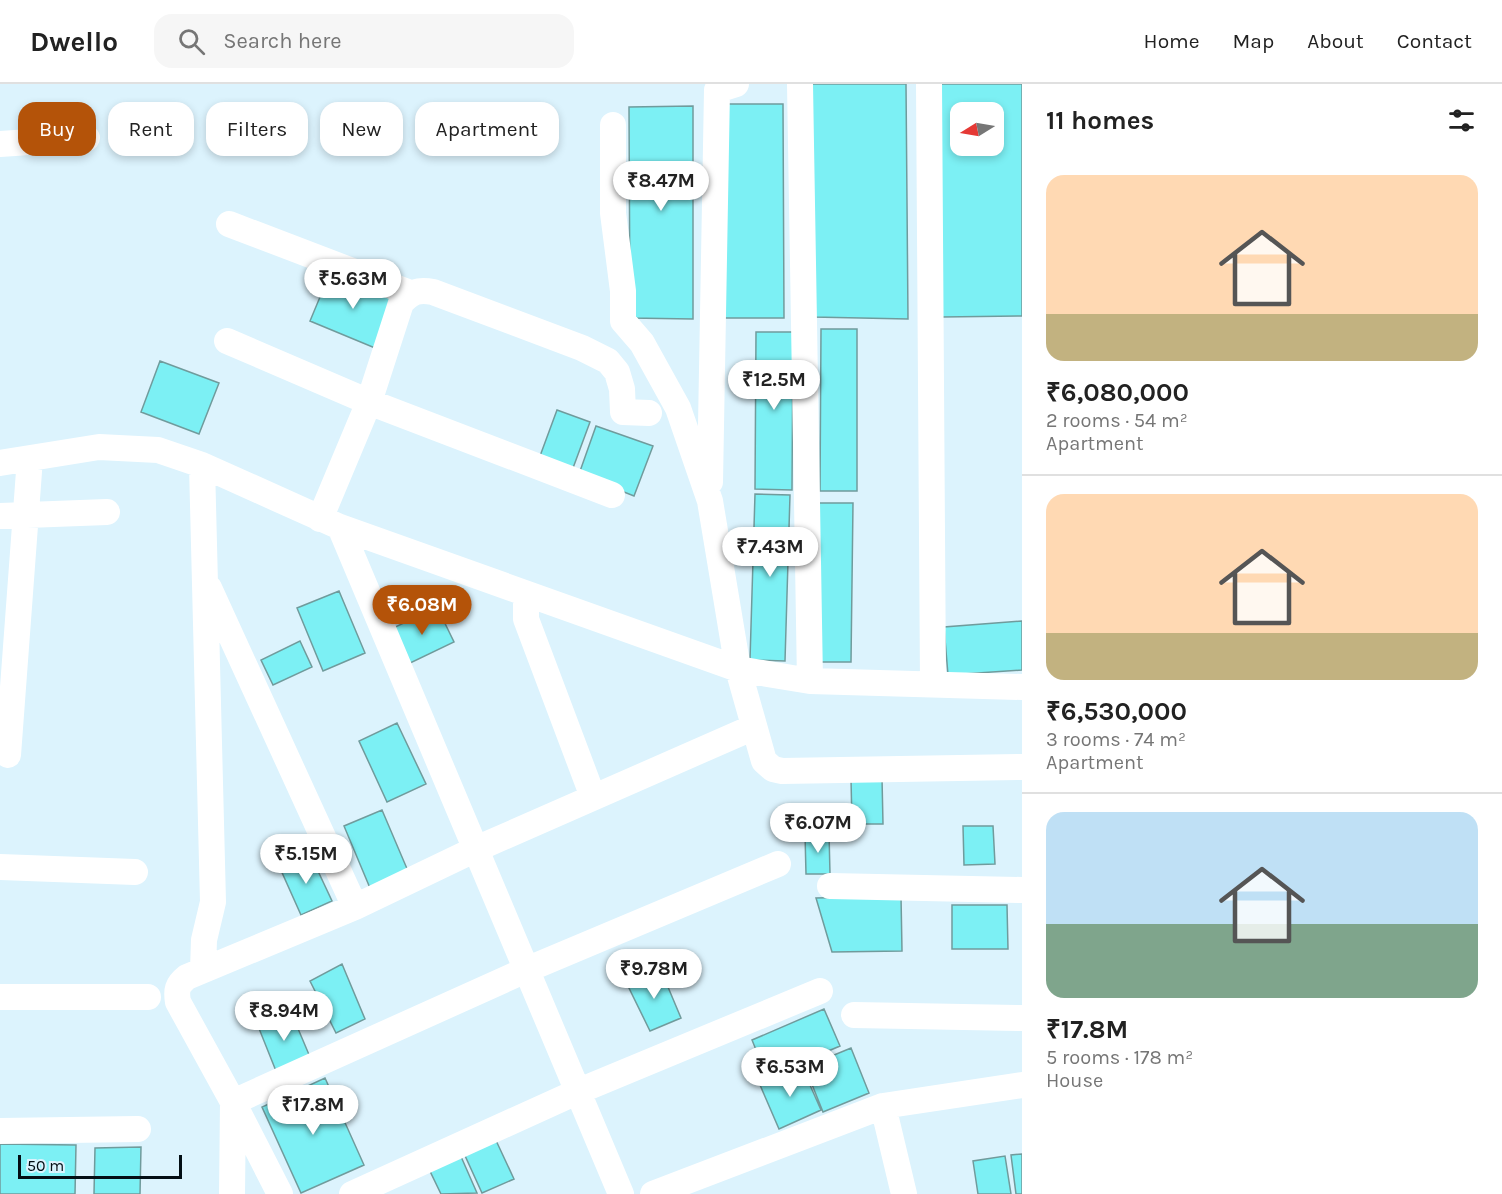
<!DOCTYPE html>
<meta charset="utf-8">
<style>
body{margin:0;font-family:Karla,sans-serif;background:#f6f6f6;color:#222;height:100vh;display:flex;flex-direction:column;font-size:22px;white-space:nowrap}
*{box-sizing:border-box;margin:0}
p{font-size:20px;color:#767676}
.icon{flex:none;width:33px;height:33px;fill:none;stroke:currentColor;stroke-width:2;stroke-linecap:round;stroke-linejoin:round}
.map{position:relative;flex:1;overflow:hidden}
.drawer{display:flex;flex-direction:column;background:#fff;width:480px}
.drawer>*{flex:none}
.guide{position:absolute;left:18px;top:18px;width:570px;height:54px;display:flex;gap:12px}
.needle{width:39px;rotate:259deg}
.buttons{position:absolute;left:950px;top:18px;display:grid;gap:12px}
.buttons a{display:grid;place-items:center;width:54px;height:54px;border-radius:12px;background:#fff;box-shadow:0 3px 9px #0003;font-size:30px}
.scale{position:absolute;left:18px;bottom:15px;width:164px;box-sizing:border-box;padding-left:6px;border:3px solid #030e14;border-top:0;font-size:16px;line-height:21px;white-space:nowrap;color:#030e14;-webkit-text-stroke:4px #dcf3fd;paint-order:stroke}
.price{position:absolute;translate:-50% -51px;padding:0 14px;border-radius:21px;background:#fff;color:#222;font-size:20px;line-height:39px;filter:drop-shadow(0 2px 3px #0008)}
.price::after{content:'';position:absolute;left:50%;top:36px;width:18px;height:14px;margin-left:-9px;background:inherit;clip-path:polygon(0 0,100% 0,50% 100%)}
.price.on{background:#b45309;color:#fff}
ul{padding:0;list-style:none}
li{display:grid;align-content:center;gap:12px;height:318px;padding:0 24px}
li+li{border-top:2px solid #e0e0e0}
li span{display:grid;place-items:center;height:186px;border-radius:18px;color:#555}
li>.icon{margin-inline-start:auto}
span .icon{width:108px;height:108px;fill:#fffc;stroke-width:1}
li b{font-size:26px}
h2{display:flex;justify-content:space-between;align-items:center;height:72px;padding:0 24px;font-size:26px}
.tag{padding:0 21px;border-radius:18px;background:#fff;box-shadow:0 3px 9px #0003;font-size:21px;line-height:54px}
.tag.on{background:#b45309;color:#fff}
header{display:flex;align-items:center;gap:36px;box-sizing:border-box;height:84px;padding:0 30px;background:#fff;border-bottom:2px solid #e0e0e0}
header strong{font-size:28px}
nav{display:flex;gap:33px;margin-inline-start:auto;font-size:21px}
.search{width:420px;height:54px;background:#f6f6f6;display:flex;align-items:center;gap:15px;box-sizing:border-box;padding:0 21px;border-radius:18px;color:#767676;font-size:22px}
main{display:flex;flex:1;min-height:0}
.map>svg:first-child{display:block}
.building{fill:#7cf0f4;stroke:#709b9c;stroke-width:1.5;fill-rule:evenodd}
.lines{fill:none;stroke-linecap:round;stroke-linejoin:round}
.minor{stroke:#fff;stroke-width:26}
</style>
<header>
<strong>Dwello</strong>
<div class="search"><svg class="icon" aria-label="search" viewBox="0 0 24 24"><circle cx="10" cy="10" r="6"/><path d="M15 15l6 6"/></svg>Search here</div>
<nav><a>Home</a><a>Map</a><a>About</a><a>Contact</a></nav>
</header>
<main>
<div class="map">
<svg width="1022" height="1110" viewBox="0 0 1022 1110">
<rect width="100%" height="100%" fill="#dcf3fd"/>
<path class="building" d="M812 0H906L908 235 813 233Z
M937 0H1022V232L942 233ZM960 28H993V62H960Z
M719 20H783L784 234H719Z
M693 22V235L630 234 629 23Z
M330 189 395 215 375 264 310 237Z
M821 245H857V407H820Z
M756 248H793L792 406 755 405Z
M160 277 219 299 199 350 141 328Z
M557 326 590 338 573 384 540 372Z
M596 342 653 362 634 412 579 390Z
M755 410 790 411 785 577 750 576Z
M819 419H853L851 578H816Z
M339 507 365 569 323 587 297 524Z
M437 523 454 558 406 581 389 546Z
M1022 537V586L948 591 944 543Z
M300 557 312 583 273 601 261 576Z
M397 639 426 700 387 718 359 657Z
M882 694 883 740H852L851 695Z
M382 726 408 787 370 804 344 742Z
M963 742H993L995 780 964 781Z
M829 749 830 790H806L805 750Z
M310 770 332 817 301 831 280 784Z
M901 812 902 867 832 868 816 814Z
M952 821H1007L1008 865H952Z
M342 880 365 935 336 949 310 897Z
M660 884 681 934 650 947 627 900Z
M824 925 840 962 767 993 752 956Z
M291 928 310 973 276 987 258 942Z
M851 964 869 1009 823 1028 805 983Z
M802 983 821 1026 779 1045 760 1001Z
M325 994 364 1081 301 1109 262 1023Z
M493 1050 514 1095 482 1109 462 1065Z
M0 1060 76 1061 75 1110H0Z
M141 1063 140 1110H94L95 1064Z
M459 1068 477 1109 441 1110 428 1083Z
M1022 1070V1110H1016L1011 1071Z
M1005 1072 1011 1110H978L973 1077Z"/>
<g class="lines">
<path class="minor" d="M800 0 810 597
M929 0 933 600
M613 41V129L623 207V237L642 259 678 324 710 417 738 585 764 677 773 685 782 687 1022 683
M0 60 87 54
M229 140 410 209
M227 257 369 318 612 411
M0 379 99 363 158 366 202 381 340 443 738 585 810 597 1022 603
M202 381 213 818 204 856 203 886
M710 398 717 6 736 0
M0 432 107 428
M320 435 369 318 401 219C411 208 418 205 433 208L582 264 608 277 617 288 622 305 623 328 649 329
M340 443 621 1110
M209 504 355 823
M529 511 526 521V535L593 713
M8 671 30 374
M0 783 135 788
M830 802 1022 806
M0 913H148
M854 931 1022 934
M0 1047 138 1045
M232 1110 233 1018 526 886 778 780
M280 1110 233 1018 178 918C176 906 177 901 187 893L355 823 476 765 754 643
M352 1110 579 1007 820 907
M653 1110 883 1022
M904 1110 883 1022 1022 1001"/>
</g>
</svg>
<div class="buttons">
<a><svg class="needle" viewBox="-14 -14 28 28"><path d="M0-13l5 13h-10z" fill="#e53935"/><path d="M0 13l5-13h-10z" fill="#767676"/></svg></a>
</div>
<div class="scale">50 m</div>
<b class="price" style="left:661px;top:128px">₹8.47M</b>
<b class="price" style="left:353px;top:226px">₹5.63M</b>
<b class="price" style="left:774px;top:327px">₹12.5M</b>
<b class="price" style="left:770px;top:494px">₹7.43M</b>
<b class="price on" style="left:422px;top:552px">₹6.08M</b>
<b class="price" style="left:818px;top:770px">₹6.07M</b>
<b class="price" style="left:306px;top:801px">₹5.15M</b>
<b class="price" style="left:654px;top:916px">₹9.78M</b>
<b class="price" style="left:284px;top:958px">₹8.94M</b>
<b class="price" style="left:790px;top:1014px">₹6.53M</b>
<b class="price" style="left:313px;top:1052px">₹17.8M</b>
<div class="guide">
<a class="tag on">Buy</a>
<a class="tag">Rent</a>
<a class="tag">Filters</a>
<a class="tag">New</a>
<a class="tag">Apartment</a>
</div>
</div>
<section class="drawer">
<h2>11 homes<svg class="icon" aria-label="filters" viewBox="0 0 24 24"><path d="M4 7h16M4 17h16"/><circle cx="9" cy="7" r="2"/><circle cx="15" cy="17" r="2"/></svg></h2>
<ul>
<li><span style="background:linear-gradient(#ffd9b3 75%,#c2b280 0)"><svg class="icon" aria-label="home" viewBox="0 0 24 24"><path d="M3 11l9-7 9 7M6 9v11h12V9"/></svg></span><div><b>₹6,080,000</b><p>2 rooms · 54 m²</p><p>Apartment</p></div></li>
<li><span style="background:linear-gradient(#ffd9b3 75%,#c2b280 0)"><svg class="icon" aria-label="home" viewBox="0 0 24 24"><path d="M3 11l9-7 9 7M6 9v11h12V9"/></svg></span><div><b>₹6,530,000</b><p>3 rooms · 74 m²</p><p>Apartment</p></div></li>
<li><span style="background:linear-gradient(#bfe0f5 60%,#7fa58c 0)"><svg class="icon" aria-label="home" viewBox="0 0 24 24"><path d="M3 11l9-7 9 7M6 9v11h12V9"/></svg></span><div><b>₹17.8M</b><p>5 rooms · 178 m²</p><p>House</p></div></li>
</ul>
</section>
</main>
